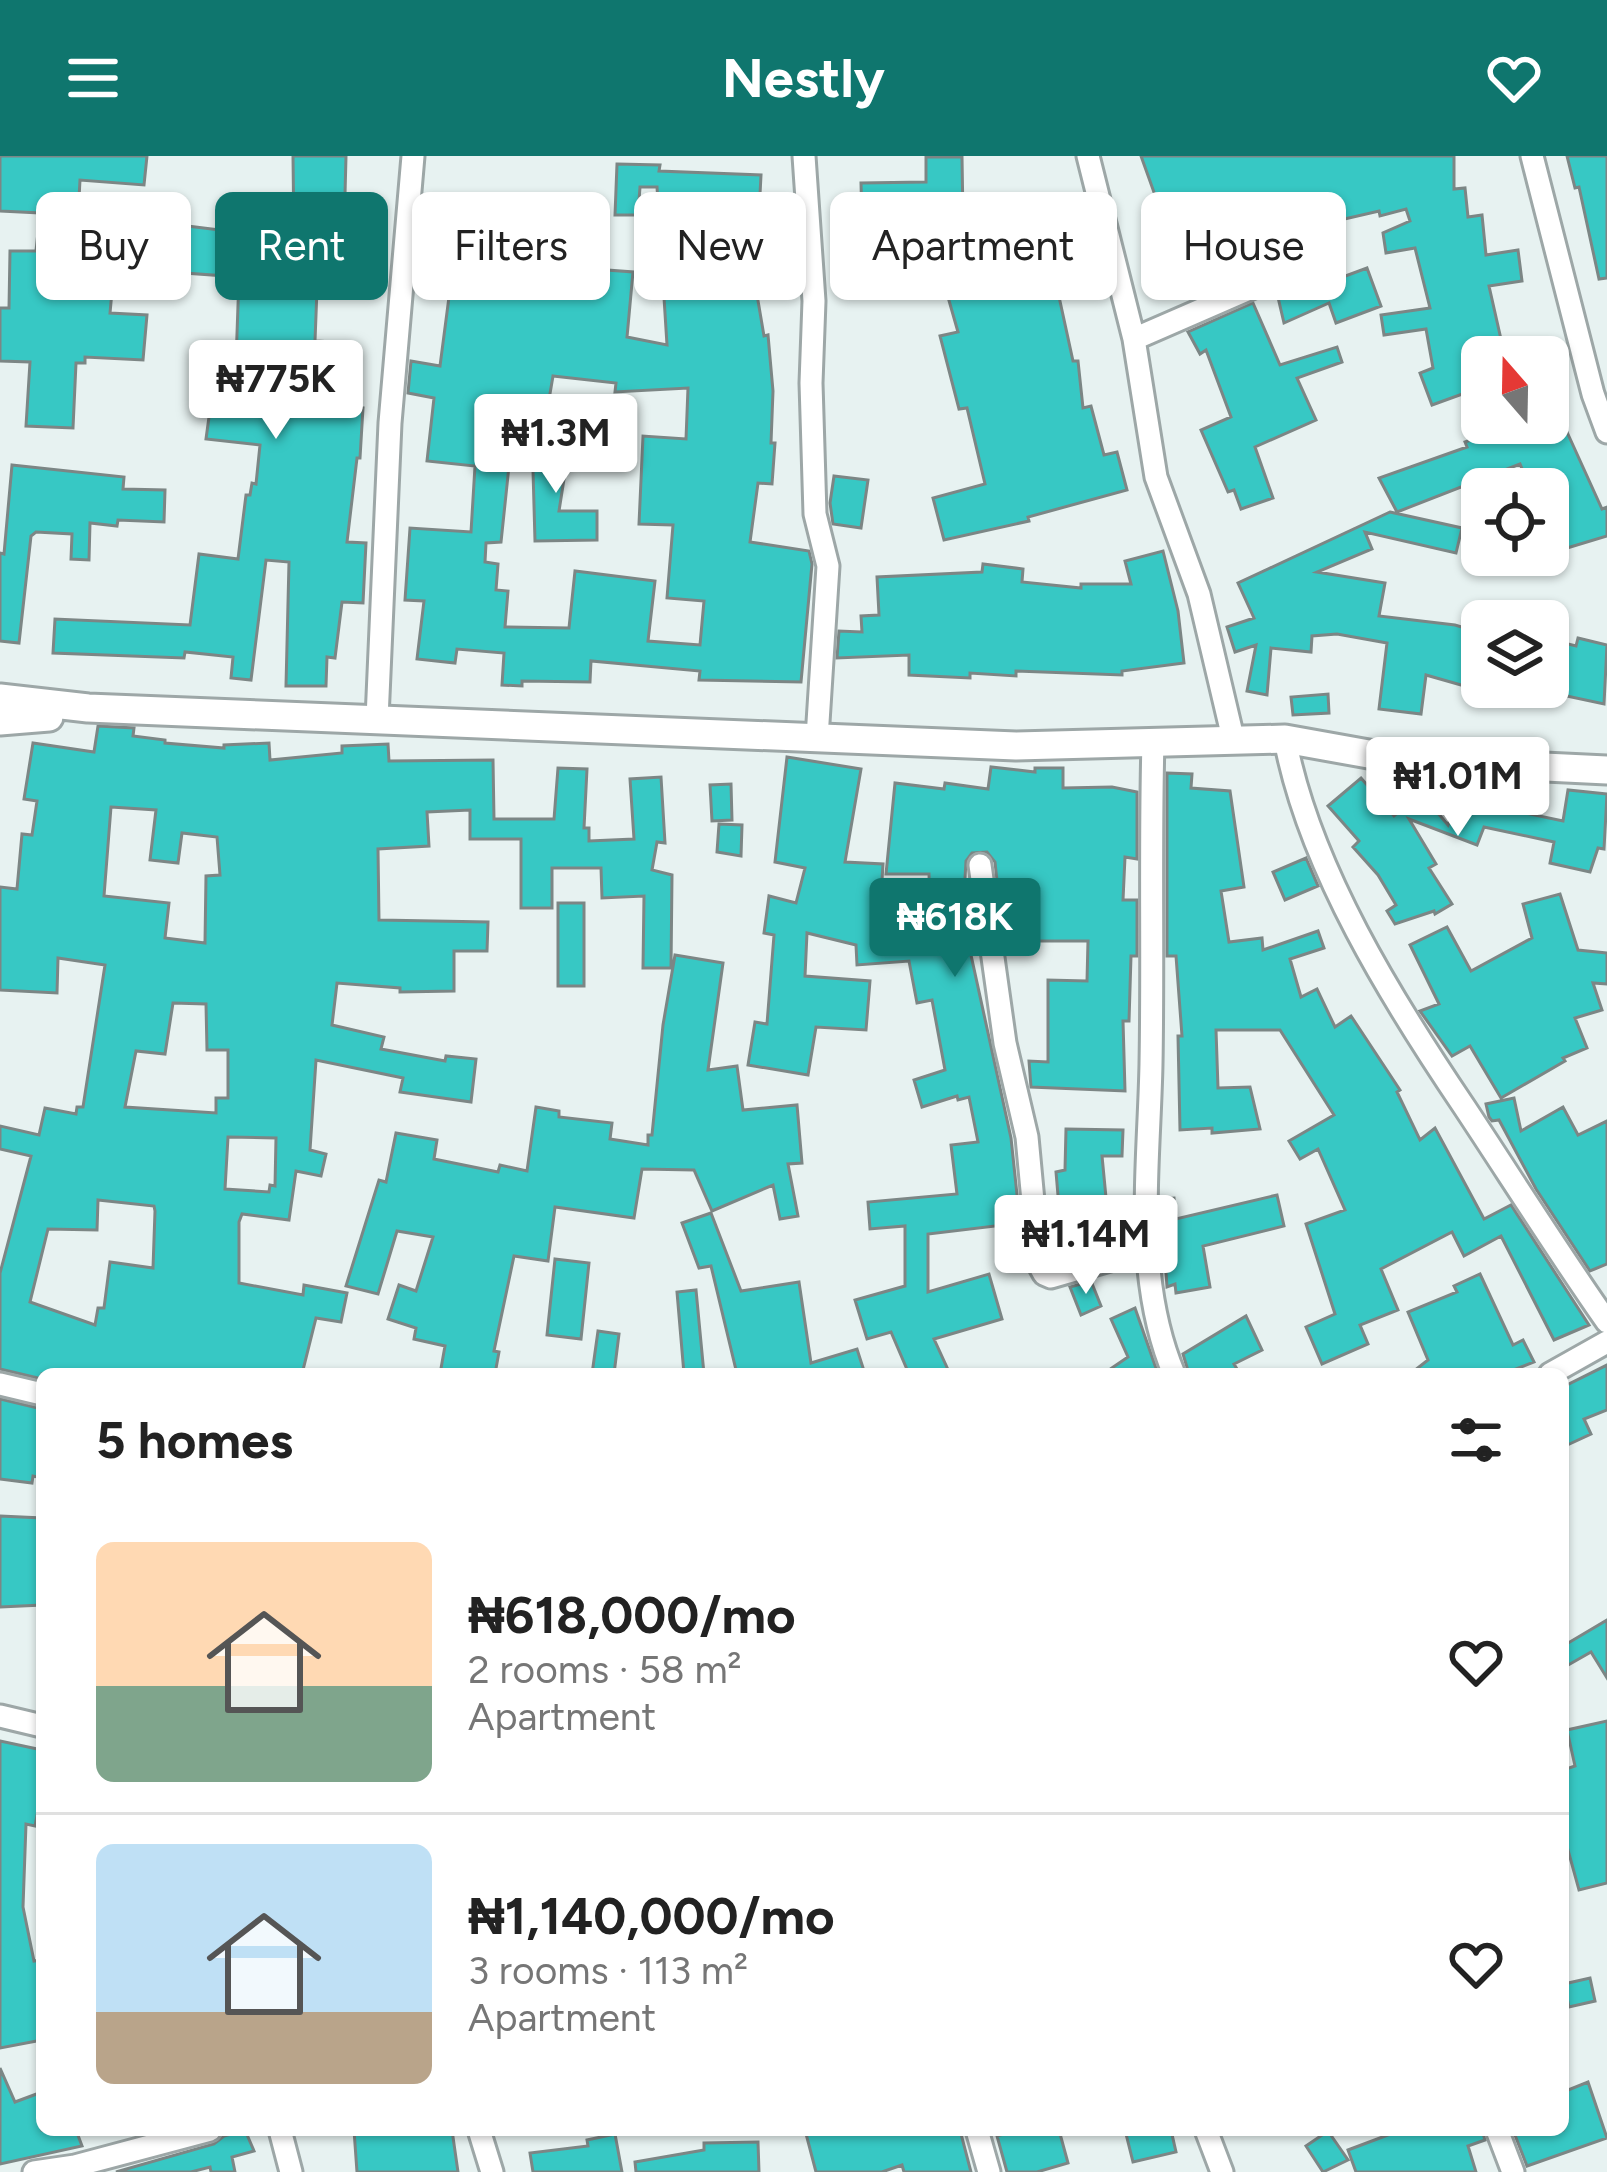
<!DOCTYPE html>
<meta charset="utf-8">
<style>
body{margin:0;font-family:Figtree,sans-serif;background:#f6f6f6;color:#222;height:100vh;display:flex;flex-direction:column;font-size:45px;white-space:nowrap}
*{box-sizing:border-box;margin:0}
p{font-size:39px;color:#767676}
.icon{flex:none;width:66px;height:66px;fill:none;stroke:currentColor;stroke-width:2;stroke-linecap:round;stroke-linejoin:round}
.map{position:relative;flex:1;overflow:hidden}
.side{position:absolute;left:36px;top:1212px;width:1533px;height:768px;display:flex;flex-direction:column;background:#fff;border-radius:18px;box-shadow:0 3px 9px #0004}
.side>*{flex:none}
.banner{position:absolute;left:36px;top:36px;width:1536px;height:108px;display:flex;gap:24px}
.needle{width:78px;rotate:340deg}
.tools{position:absolute;left:1461px;top:180px;display:grid;gap:24px}
.tools a{display:grid;place-items:center;width:108px;height:108px;border-radius:18px;background:#fff;box-shadow:0 3px 9px #0004;font-size:60px}
.price{position:absolute;translate:-50% -102px;padding:0 27px;border-radius:12px;background:#fff;color:#222;font-size:39px;line-height:78px;filter:drop-shadow(0 3px 6px #0008)}
.price::after{content:'';position:absolute;left:50%;top:72px;width:36px;height:27px;margin-left:-18px;background:inherit;clip-path:polygon(0 0,100% 0,50% 100%)}
.price.active{background:#0f766e;color:#fff}
ul{padding:0;list-style:none}
li{display:flex;align-items:center;gap:36px;height:300px;padding:0 60px}
li+li{border-top:3px solid #e0e0e0}
li span{display:grid;place-items:center;flex:none;width:336px;height:240px;border-radius:18px;color:#555}
li>.icon{margin-inline-start:auto}
span .icon{width:144px;height:144px;fill:#fffc;stroke-width:1}
li b{font-size:51px}
h2{display:flex;justify-content:space-between;align-items:center;height:144px;padding:0 60px;font-size:51px}
.tag{padding:0 42px;border-radius:18px;background:#fff;box-shadow:0 3px 9px #0004;font-size:42px;line-height:108px}
.tag.active{background:#0f766e;color:#fff}
header{display:flex;justify-content:space-between;align-items:center;height:156px;padding:0 60px;background:#0f766e;color:#fff;font-size:54px;font-weight:700}
.map>svg:first-child{display:block}
.building{fill:#37c8c4;stroke:#7c8685;stroke-width:3;fill-rule:evenodd}
.lines{fill:none;stroke-linecap:round;stroke-linejoin:round}
.minor-casing{stroke:#9da7a7;stroke-width:27}
.tertiary-casing{stroke:#9da7a7;stroke-width:33}
.minor{stroke:#fff;stroke-width:21}
.tertiary{stroke:#fff;stroke-width:27}
</style>
<header><svg class="icon" aria-label="menu" viewBox="0 0 24 24"><path d="M4 6h16M4 12h16M4 18h16"/></svg>Nestly<svg class="icon" aria-label="heart" viewBox="0 0 24 24"><path d="M12 20l-8-8c-3-5 5-10 8-4 3-6 11-1 8 4z"/></svg></header>
<div class="map">
<svg width="1607" height="2016" viewBox="0 0 1607 2016">
<rect width="100%" height="100%" fill="#e7f2f1"/>
<path class="building" d="M0 0H147L144 29 80 24 77 79 117 82 110 157 147 159 143 204 85 201V207H76L73 272 26 270 30 206 0 205V152H9L10 95H36L40 57 0 55Z
M293 0H346L345 39 363 40 362 90 378 91 375 136 317 133 315 185 352 187 348 251 363 252 360 302H357L347 386 366 387 363 447 342 446 335 502 327 501 326 530H286L289 406 266 404 251 524 231 522 233 501 185 496 184 502 53 497 55 463 190 469 199 398 238 403 246 339H250L252 327 256 328 260 289 206 283 212 239 219 240 225 204 236 206 239 121 185 117 187 89 176 88 179 69 220 74 219 81 294 84Z
M1141 0H1454V33L1465 32 1468 61 1482 59 1486 99 1518 94 1522 125 1489 130 1505 201H1482V231L1432 249 1420 217 1433 212 1426 173 1384 179 1381 159 1430 152 1415 92 1386 97 1383 77 1410 65 1406 53 1380 60 1379 55 1297 74 1298 79 1265 87 1260 63 1224 78 1231 95 1185 110 1179 90 1166 95 1154 55 1160 53Z
M1567 0H1607V122L1599 123 1579 31 1575 32Z
M926 1H962L963 62 977 59 984 92 1025 78 1038 117 1060 112 1065 134 1058 136 1073 205H1078L1083 252 1091 250 1104 299 1117 296 1127 334 1028 361 1029 365 944 384 933 342 985 328 967 252 959 253 940 180 958 176 938 106 864 108 862 66 861 27 926 26Z
M617 8 660 9 659 15 761 19 758 77 786 74 790 123 755 127 764 180 768 179 773 235 771 287H775L772 328 758 327 750 386 809 395 812 408 801 526 699 524 700 515 591 505 590 526 522 525V530L502 529 504 497 457 493 455 507 417 503 424 445 405 444 410 372 471 376 475 310 427 305 434 242 408 237 411 205 440 210 449 141H441L445 101 456 102 459 46 512 50 511 59 570 62 567 111 633 116 627 181 667 189 657 31H640L638 59H615ZM553 220 616 227 615 236 688 232 686 283 643 280 639 368 673 369 667 442 704 445 700 489 648 485 655 425 575 415 569 472 505 471 508 435 496 434 498 408 485 406 486 387 501 386 513 272 544 273Z
M1367 112 1381 150 1336 167 1329 147 1284 167 1277 137 1293 130 1297 138Z
M1253 147 1280 209 1337 191 1342 206 1297 222 1316 264 1255 291 1273 342 1241 353 1234 334 1228 336 1201 274 1231 261 1206 194 1200 198 1188 176Z
M1521 267H1540L1546 283 1567 276 1602 353 1607 351V380L1557 395 1550 368 1560 365 1548 333 1540 322 1528 327 1520 308 1397 356 1379 322 1467 291 1465 286Z
M532 279 570 285 559 355H597V384L535 385Z
M12 309 124 321 123 333 165 334 164 366 118 364 117 370 90 367 89 404 71 403 72 378 36 376 31 380 19 487 0 485V397L4 398Z
M834 320 868 324 861 372 833 368 830 347Z
M1390 356 1462 372 1456 397 1365 376 1372 393 1317 416 1385 427 1379 460 1455 469 1482 477V535L1426 519 1421 558 1379 553 1387 487 1337 478 1312 480 1311 496 1271 492 1267 539 1247 535 1256 489 1235 496 1227 471 1254 462 1238 427Z
M1163 395 1178 455 1184 507 1122 515V519L1016 515V520L970 517V522L909 519V499L837 502 839 475 862 476 861 460 879 459 877 421 982 416 983 408 1023 413 1022 426 1081 432V428H1131L1125 405Z
M1578 482 1607 489 1604 548 1548 536V483L1576 490Z
M1328 538 1329 557 1293 559 1291 541Z
M98 570 134 572 133 580 165 584V587L224 592V589L269 587 270 604 342 597V590L388 588 389 605 493 604 494 663H554L558 612 587 613 584 672H589V685L634 683 630 623 661 621 665 687 657 686 652 714 672 719 671 812H643L644 740 602 742 601 712H552V752H521V683H470V654L427 656 429 690 378 693 379 764 488 766 487 795H454V835L400 836V832L337 827 332 869 384 881 381 893 445 905 446 900 476 903 471 946 400 936 403 922 316 904 310 994 326 998 321 1020 296 1015 289 1064 242 1058 239 1066V1127L303 1139 304 1129 347 1137 341 1166 316 1162 302 1218H42V1223L0 1213V1117L31 1000 0 993V970L39 979 45 952 76 958 77 951H83L105 809 58 802 57 837 0 834V731L17 733 22 678 32 679 37 645 24 643 33 587 94 596ZM111 651 156 654 150 704 178 707 182 677 217 681 220 719 206 720 205 787 165 782 169 747 104 740ZM173 847 206 848 207 894H228V942H216V957L125 951 136 895 165 898ZM228 981 276 982 275 1030 270 1029 269 1036 225 1033ZM98 1044 154 1050 155 1055 153 1112 110 1106 104 1152H98L95 1169 30 1146 48 1073 97 1074Z
M787 601 861 613 845 706 883 708 880 758 930 751 929 718H886L895 627 944 633 945 627 988 633 991 611 1035 616V612H1063V632L1112 631 1137 636V703L1125 701 1123 744H1137V800H1131L1129 865H1123L1125 935 1031 931 1029 905 1048 906V824L1087 825 1088 785H1013L1012 727 997 725 995 706 987 696 972 697 966 705 964 740H958L966 791 969 790 1011 982 1020 1067 928 1078V1136L989 1118 1002 1163 934 1183 950 1218H909L891 1176 867 1183 855 1144 905 1130V1070L870 1073 868 1046 957 1038 951 989 978 986 969 941 958 944 957 940 922 951 914 924 945 914 932 844 917 847 909 805 857 809 856 789 807 777 805 820 870 825 866 874 816 871 808 919 748 909 755 866 767 868 774 779 764 777 769 740 796 747 805 712 775 706Z
M1167 617 1192 618 1191 632 1230 635 1244 731 1221 735 1229 786 1262 782 1263 794 1318 775 1324 792 1290 803 1301 841 1317 833 1335 871 1351 860 1400 934 1397 936 1420 984 1435 972 1484 1063 1511 1049 1589 1169 1554 1184 1501 1080 1464 1100 1452 1076 1381 1113 1398 1154 1360 1169 1368 1188 1322 1208 1306 1171 1335 1158 1306 1068 1345 1054 1318 993 1300 1003 1289 985 1334 959 1280 874H1216L1218 932 1250 931 1260 973 1212 977V972L1180 974 1178 880H1182L1176 800H1167Z
M1361 622 1394 660 1421 637 1448 669 1461 635 1511 654 1563 665 1568 634 1607 638 1604 693 1598 692 1590 716 1550 707 1554 686 1484 671 1477 689 1409 663 1436 708 1429 712 1452 748 1435 758 1434 755 1395 768 1387 755 1396 749 1378 719 1353 691 1359 685 1328 650Z
M731 628 732 664 712 665 710 629Z
M719 668 742 669 741 700 717 696Z
M1306 702 1318 730 1285 744 1273 716Z
M1560 738 1578 794 1607 797V828L1593 827 1602 854 1575 862 1587 892 1563 902 1565 905 1501 942 1470 890 1452 900 1420 855 1439 848 1410 789 1447 771 1471 815 1532 782 1523 748Z
M558 747H584V830H558Z
M675 799 723 807 708 914 737 910 743 954 797 949 802 1007 788 1008 798 1060 780 1063 773 1029 712 1055 694 1014 642 1013 634 1062 555 1051 548 1105 514 1100 494 1195 499 1196 495 1218H440L445 1190 414 1183 416 1172 388 1163 399 1129 416 1135 433 1081 397 1075 378 1138 346 1130 379 1024 386 1026 396 977 437 984 434 1003 498 1016 500 1009 527 1015 536 951 559 955V961L612 967 610 983 648 989V979H652L663 869Z
M1514 942 1521 975 1563 951 1578 979 1607 965V1108L1590 1115 1536 1033 1499 964 1492 965 1489 961 1486 948Z
M1066 973 1123 974 1122 1000H1102L1107 1052 1121 1047 1132 1082 1059 1103 1052 1089 1049 1054 1059 1051 1056 1016 1065 1014Z
M1277 1039 1284 1070 1203 1090 1210 1131 1176 1137 1175 1128 1167 1131 1161 1043 1174 1042 1176 1063Z
M711 1057 741 1135 799 1126 811 1207 857 1193 865 1218H737L711 1110 699 1112 682 1067Z
M555 1103 589 1107 581 1183 547 1179Z
M1480 1118 1513 1189 1523 1184 1534 1206 1503 1218H1410L1428 1204 1408 1156 1457 1136 1454 1130Z
M1091 1125 1101 1150 1081 1159 1070 1131Z
M696 1134 704 1218H684L677 1136Z
M1135 1152 1158 1218H1103L1128 1201 1111 1163Z
M1246 1160 1262 1194 1234 1208 1240 1218H1189L1183 1198Z
M598 1175 619 1178 614 1218H592Z
M1607 1209V1254L1584 1263 1591 1278 1563 1291V1231Z
M0 1243 42 1253V1322L33 1320 32 1327 0 1323Z
M0 1360 42 1362V1449L0 1451Z
M1607 1464V1522L1591 1496 1563 1512V1490Z
M1607 1565V1727L1579 1734 1563 1676V1614L1575 1610 1567 1574Z
M0 1585 42 1594V1633L35 1670 26 1668 23 1751 34 1805 42 1804V1884L0 1892Z
M1590 1822 1595 1845 1569 1851 1564 1828Z
M0 1912 15 1946 42 1936V1974H76L82 1990 0 2008Z
M1588 1926 1607 1982 1527 2010 1513 1974H1563V1936Z
M245 1974 254 1995 232 2001 235 2016H211L210 2011 191 2016H116L214 1988 224 1980Z
M354 1974H452L458 2016H357Z
M805 1974H960L971 2016H904L902 2009 882 2016H816Z
M1016 1974H1059L1068 2007 1037 2016H1007L997 1980Z
M1145 1974H1171L1176 1996 1133 2006 1126 1978Z
M1401 1974H1482L1485 1984 1468 1990 1476 2016H1356L1348 1994Z
M1328 1975 1348 2004 1323 2016 1306 1990Z
M615 1978 622 2016H533L530 1997 588 1990 587 1984Z
M758 1986 759 2016H636L635 2006 704 1994V1987Z"/>
<g class="lines">
<defs>
<path id="minor" d="M804 0 814 145 811 227 815 358 828 410 817 582
M1088 0 1134 183 1156 321 1199 438 1233 582
M1532 0 1593 238 1607 276
M1134 183 1327 99
M377 563 390 267 413 0
M1285 583C1309 711 1392 844 1465 952 1512 1023 1558 1096 1607 1166
M1153 585C1150 693 1153 801 1151 908 1149 1010 1133 1121 1174 1218
M980 709 1005 887 1027 981 1039 1109 1044 1118 1051 1121 1148 1093
M1550 1218 1607 1186
M0 1228 42 1238
M0 1560 42 1570
M280 1974 291 2016
M479 1974 492 2016
M977 1974 989 2016
M1206 1974 1222 2016
M1497 1974 1513 2016
M34 2016 75 2010 210 1974"/>
<path id="tertiary" d="M0 542 88 552 1016 590 1285 583 1402 604 1607 614
M0 565 49 561"/>
</defs>
<use href="#minor" class="minor-casing"/>
<use href="#tertiary" class="tertiary-casing"/>
<use href="#minor" class="minor"/>
<use href="#tertiary" class="tertiary"/>
</g>
</svg>
<div class="tools">
<a><svg class="needle" viewBox="-14 -14 28 28"><path d="M0-13l5 13h-10z" fill="#e53935"/><path d="M0 13l5-13h-10z" fill="#767676"/></svg></a>
<a><svg class="icon" aria-label="locate" viewBox="0 0 24 24"><circle cx="12" cy="12" r="6"/><path d="M12 2v4M12 18v4M2 12h4M18 12h4"/></svg></a>
<a><svg class="icon" aria-label="layers" viewBox="0 0 24 24"><path d="M12 4l9 5-9 5-9-5zM3 14l9 5 9-5"/></svg></a>
</div>
<b class="price" style="left:276px;top:286px">₦775K</b>
<b class="price" style="left:556px;top:340px">₦1.3M</b>
<b class="price" style="left:1458px;top:683px">₦1.01M</b>
<b class="price active" style="left:955px;top:824px">₦618K</b>
<b class="price" style="left:1086px;top:1141px">₦1.14M</b>
<div class="banner">
<a class="tag">Buy</a>
<a class="tag active">Rent</a>
<a class="tag">Filters</a>
<a class="tag">New</a>
<a class="tag">Apartment</a>
<a class="tag">House</a>
</div>
<section class="side">
<h2>5 homes<svg class="icon" aria-label="filters" viewBox="0 0 24 24"><path d="M4 7h16M4 17h16"/><circle cx="9" cy="7" r="2"/><circle cx="15" cy="17" r="2"/></svg></h2>
<ul>
<li><span style="background:linear-gradient(#ffd9b3 60%,#7fa58c 0)"><svg class="icon" aria-label="home" viewBox="0 0 24 24"><path d="M3 11l9-7 9 7M6 9v11h12V9"/></svg></span><div><b>₦618,000/mo</b><p>2 rooms · 58 m²</p><p>Apartment</p></div><svg class="icon" aria-label="heart" viewBox="0 0 24 24"><path d="M12 20l-8-8c-3-5 5-10 8-4 3-6 11-1 8 4z"/></svg></li>
<li><span style="background:linear-gradient(#bfe0f5 70%,#b9a48a 0)"><svg class="icon" aria-label="home" viewBox="0 0 24 24"><path d="M3 11l9-7 9 7M6 9v11h12V9"/></svg></span><div><b>₦1,140,000/mo</b><p>3 rooms · 113 m²</p><p>Apartment</p></div><svg class="icon" aria-label="heart" viewBox="0 0 24 24"><path d="M12 20l-8-8c-3-5 5-10 8-4 3-6 11-1 8 4z"/></svg></li>
</ul>
</section>
</div>
